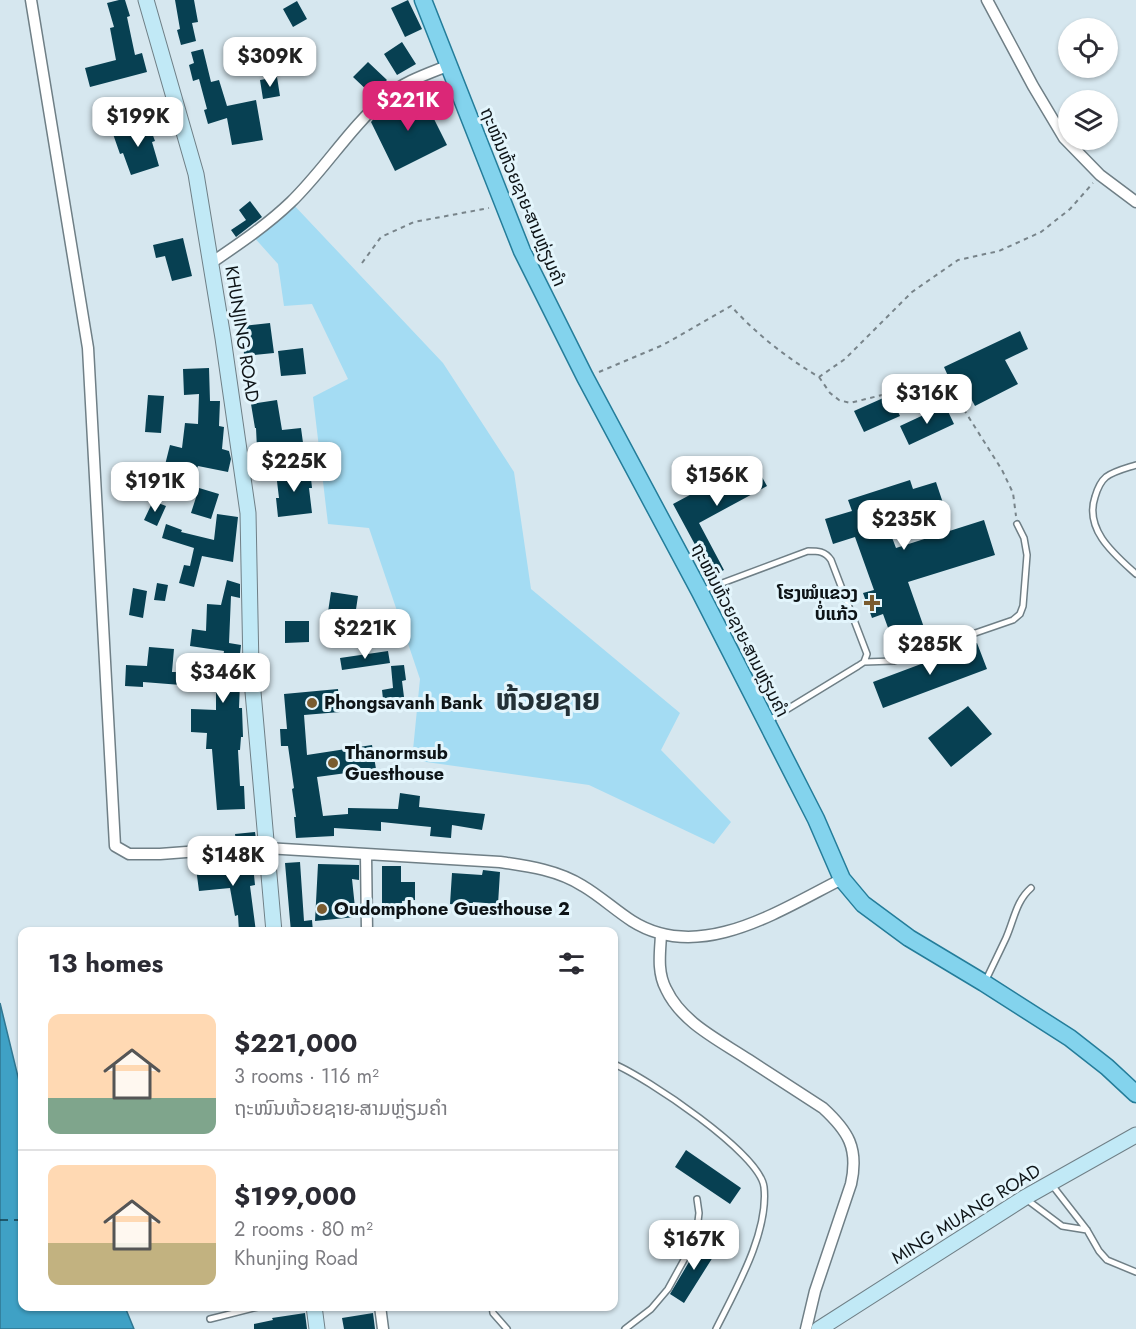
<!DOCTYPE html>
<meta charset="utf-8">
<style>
body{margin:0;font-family:Jost,"Noto Sans Lao",sans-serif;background:#f7f7f7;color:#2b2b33;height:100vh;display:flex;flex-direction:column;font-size:22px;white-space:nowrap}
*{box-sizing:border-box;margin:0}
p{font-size:20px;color:#7c7c81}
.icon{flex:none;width:33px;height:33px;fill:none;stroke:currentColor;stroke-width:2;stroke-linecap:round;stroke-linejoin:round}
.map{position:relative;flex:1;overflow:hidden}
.panel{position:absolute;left:18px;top:927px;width:600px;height:384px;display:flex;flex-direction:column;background:#fff;border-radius:12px;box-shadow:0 2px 4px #0004}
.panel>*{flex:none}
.fabs{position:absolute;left:1058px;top:18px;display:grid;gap:12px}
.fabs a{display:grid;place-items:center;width:60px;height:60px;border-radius:50%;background:#fff;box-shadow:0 2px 4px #0004;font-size:30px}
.price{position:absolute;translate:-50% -51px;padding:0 14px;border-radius:12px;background:#fff;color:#222;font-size:20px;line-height:39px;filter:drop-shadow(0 2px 3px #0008)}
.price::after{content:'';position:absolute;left:50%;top:36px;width:18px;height:14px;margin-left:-9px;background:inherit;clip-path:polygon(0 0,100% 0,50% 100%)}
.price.active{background:#db2777;color:#fff}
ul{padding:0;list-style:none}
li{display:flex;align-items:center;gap:18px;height:150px;padding:0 30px}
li+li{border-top:2px solid #e1e1e2}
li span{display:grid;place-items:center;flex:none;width:168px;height:120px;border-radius:12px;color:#555}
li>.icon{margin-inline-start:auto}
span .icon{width:72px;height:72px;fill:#fffc;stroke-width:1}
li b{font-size:26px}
h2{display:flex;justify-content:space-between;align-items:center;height:72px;padding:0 30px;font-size:26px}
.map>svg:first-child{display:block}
.green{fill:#a4dcf3}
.water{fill:#3fa1c5;stroke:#307791;stroke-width:1.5}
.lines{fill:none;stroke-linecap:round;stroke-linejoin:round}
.ferry{stroke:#143f4e;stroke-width:1.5;stroke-dasharray:8 6;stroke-linecap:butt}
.building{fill:#074052}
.lane-casing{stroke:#6f7f86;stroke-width:8}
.street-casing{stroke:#6f7f86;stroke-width:13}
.secondary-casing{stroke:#6f7f86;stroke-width:17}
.primary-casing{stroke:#247d9a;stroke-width:19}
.path{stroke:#78848a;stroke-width:2;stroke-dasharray:4.5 4.5;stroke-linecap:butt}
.lane{stroke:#fff;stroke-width:5}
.street{stroke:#fff;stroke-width:10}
.secondary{stroke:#c1e9f6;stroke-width:15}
.primary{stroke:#83d3ed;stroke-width:16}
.poi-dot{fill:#7a5c30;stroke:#e3f5fc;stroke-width:2}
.labels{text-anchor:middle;stroke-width:6;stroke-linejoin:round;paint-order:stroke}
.street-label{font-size:18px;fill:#0e1417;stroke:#e3f5fc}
.poi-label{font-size:18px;font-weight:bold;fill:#0e1417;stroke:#e3f5fc;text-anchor:start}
.town-label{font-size:30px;font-weight:bold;fill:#233137;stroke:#e3f5fc}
</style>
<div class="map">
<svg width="1136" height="1329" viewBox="0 0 1136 1329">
<rect width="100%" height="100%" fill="#d6e7ef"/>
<path class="green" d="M291 202 443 363 514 472 531 589 680 713 661 750 731 822 714 844 589 785 412 760 420 679 369 528 328 524 313 397 348 379 312 304 284 306 278 264 252 235Z"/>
<path class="water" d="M0 1003 22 1093V1306L125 1307 134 1329H0Z"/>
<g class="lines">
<path class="ferry" d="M0 1220H22"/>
</g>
<path class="building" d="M119 0H125L130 16 127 17 135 55 142 53 147 72 90 87 85 68 116 60 110 28 114 27 107 3Z
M175 0H194L198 22 192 23 196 41 181 45 177 30 180 29Z
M408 0 422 29 405 37 391 8Z
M297 1 307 19 293 27 283 9Z
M402 42 416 64 397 75 384 54Z
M203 49 211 82 219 80 227 106 256 100 263 140 232 145 227 118 208 124 204 110 207 109 199 79 193 81 189 65 194 63 191 52Z
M368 62 387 80 372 95 353 77Z
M277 77 280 96 263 99 260 80Z
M421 93 447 145 395 171 371 122 377 115 408 100 411 103 414 101 412 98Z
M148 122 155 141 152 142 159 166 131 175 123 153 120 154 113 134Z
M250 201 262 217 236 237 231 230 246 220 239 210Z
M183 238 192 276 172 281 165 256 156 258 153 245Z
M270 323 274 353 244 356 243 326Z
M1020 331 1028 349 1005 360 1018 384 975 406 961 380 952 385 944 367Z
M303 348 306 374 281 376 278 351Z
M209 368 210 401H220L219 426 224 427 222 449 229 451 231 459 228 472 198 466 195 474 183 471 171 500 161 496 173 468 165 465 170 445 182 448 185 423 198 424 199 394 184 395 183 369Z
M148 395 164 396 161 433 145 432Z
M890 395 900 416 864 432 854 411Z
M277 400 282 430 301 428 304 450 285 452V447L257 449 256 428H255L251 404Z
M945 405 954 424 909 445 900 426Z
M753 461 767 486 699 523 724 570 712 576 673 504Z
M310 469 312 488H309L312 513 278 517 276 498H279L276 473Z
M910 480 913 489 936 482 945 509 888 527 896 548 984 520 995 555 908 582 927 636 895 647 883 614 872 618 863 593 874 590 855 537 833 544 825 519 852 511 848 500Z
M199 488 219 494 211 519 191 513Z
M153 501 166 506 157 526 144 520Z
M217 514 238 517 233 562 202 556 194 587 179 583 184 565 190 566 194 548 162 538 166 524 182 530 181 532 214 540Z
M227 580 240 584V598L231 596 229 643 241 645 239 662 241 664 238 683H240L239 708H242L243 737H241L240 750H238L240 786H244L245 809 217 810 212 749H206L207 733 191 732V709L216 710V682H219L224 651 190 646 192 629 206 631 207 604 221 605Z
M157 583 168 585 165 601 154 600Z
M133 588 147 591 143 618 129 615Z
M331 592 358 596 355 616 328 612Z
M285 621H309V642L285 643Z
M977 643 987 669 883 708 873 682Z
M149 647 174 649 172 672H182L181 685 143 682V687L125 686 126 665 147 666Z
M388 651 390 663 342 670 340 658Z
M404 665 406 680 402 681 405 705 384 708 382 690 393 688 391 666Z
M338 689 340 712 304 715 307 755 372 745 376 769 317 777 323 816 348 814V808L398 809 400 793 420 796 419 807 485 814 482 830 452 825 451 838 430 836 431 827 381 822V831L334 828V836L296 838 294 817H296L292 789 294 788 288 746H281L280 729H287L284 694Z
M968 706 992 734 951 767 928 738Z
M255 832 256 839 236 841 235 834Z
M252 855 255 885 250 886 256 932H239L238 915 235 916 230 888 199 891 196 868 238 863 237 856Z
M300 862 304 921 312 920 313 932H291L285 863Z
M318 864 359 865V880L352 879 356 917 315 921Z
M382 866H401V882H415V900L402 901V909L382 910Z
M483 870 500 872 498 904 473 902 472 906 450 904 452 873 482 875Z
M686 1150 741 1188 730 1204 675 1167Z
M702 1240 718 1249 684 1303 670 1294Z
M305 1313 307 1329H254V1324L273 1320 272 1318Z
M373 1313 375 1329H344L342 1318Z"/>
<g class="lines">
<defs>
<path id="lane" d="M1136 465C1127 468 1114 471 1106 477 1100 482 1097 490 1095 497 1084 530 1115 555 1136 574
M701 591 808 551C818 551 825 551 831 560L867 654 864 662 858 666 768 721
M864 662 894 661 1013 620 1020 614 1023 606 1027 555 1024 538 1017 524
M985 982C992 967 999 953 1006 938 1014 920 1016 901 1031 888
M614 1064C645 1077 760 1153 764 1187 769 1232 736 1289 716 1329
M1052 1185 1087 1230 1099 1251 1107 1260 1136 1272
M1026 1199 1062 1226 1087 1230
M492 1306 493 1313 507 1329
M210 1319 262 1306
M625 1329 651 1309 668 1289 696 1238 699 1213 697 1199"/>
<path id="street" d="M31 0 88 348 115 846 129 854H160L266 846
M987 0 1033 86 1064 138 1100 175 1136 202
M211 263C239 244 267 225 291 202 325 169 350 127 386 97 403 82 427 74 447 66
M266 848 500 862C528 866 558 870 583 886 600 896 615 910 632 921 700 964 780 910 842 879
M366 854 367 932
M661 935C660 953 657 972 666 989 682 1023 719 1040 749 1060 774 1076 798 1092 823 1108 848 1131 859 1148 851 1184L815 1291 806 1329
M380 1306 383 1329"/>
<path id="secondary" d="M146 0 196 174 223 338 248 513 251 669 274 932
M314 1306 317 1329
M819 1329 1024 1198 1136 1135"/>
<path id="primary" d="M423 0 522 251 585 377 700 592 816 819 842 879 863 904 909 938 984 983 1070 1038 1107 1067 1136 1094"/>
</defs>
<use href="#lane" class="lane-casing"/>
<use href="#street" class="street-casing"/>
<use href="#secondary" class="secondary-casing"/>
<use href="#primary" class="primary-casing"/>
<path class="path" d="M362 263 381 237 414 222 489 208
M599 372 663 345 731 306C756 334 787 358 819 377L845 359 912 292 958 260 999 251 1041 232 1070 209 1093 183
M819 377 830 393 839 400 850 403 890 393 909 391 945 397 961 405 1002 470 1013 493 1016 516"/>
<use href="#lane" class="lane"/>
<use href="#street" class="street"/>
<use href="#secondary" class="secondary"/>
<use href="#primary" class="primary"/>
</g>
<g class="poi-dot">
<path d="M869 594h6v6h6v6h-6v6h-6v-6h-6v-6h6z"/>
<circle cx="312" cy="703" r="6"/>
<circle cx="333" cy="763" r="6"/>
<circle cx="322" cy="909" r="6"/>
</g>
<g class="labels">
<g class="street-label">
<text transform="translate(523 197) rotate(67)" y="6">ຖະໜົນຫ້ວຍຊາຍ-ສາມຫຼ່ຽມຄຳ</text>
<text transform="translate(242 334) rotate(81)" y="6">KHUNJING ROAD</text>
<text transform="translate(740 630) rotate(63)" y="6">ຖະໜົນຫ້ວຍຊາຍ-ສາມຫຼ່ຽມຄຳ</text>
<text transform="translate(966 1214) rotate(-32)" y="6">MING MUANG ROAD</text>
</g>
<g class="poi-label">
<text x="858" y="599" text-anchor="end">ໂຮງໝໍແຂວງ<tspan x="858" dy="21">ບໍ່ແກ້ວ</tspan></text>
<text x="324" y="709">Phongsavanh Bank</text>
<text x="345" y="759">Thanormsub<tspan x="345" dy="21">Guesthouse</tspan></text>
<text x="334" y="915">Oudomphone Guesthouse 2</text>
</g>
<g class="town-label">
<text x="548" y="710">ຫ້ວຍຊາຍ</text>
</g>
</g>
</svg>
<div class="fabs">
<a><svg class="icon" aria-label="locate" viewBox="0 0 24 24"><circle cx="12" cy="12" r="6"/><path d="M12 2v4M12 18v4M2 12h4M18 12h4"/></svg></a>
<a><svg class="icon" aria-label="layers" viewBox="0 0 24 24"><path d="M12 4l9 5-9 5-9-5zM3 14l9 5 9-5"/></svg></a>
</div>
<b class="price" style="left:270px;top:88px">$309K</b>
<b class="price active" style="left:408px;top:132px">$221K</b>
<b class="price" style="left:138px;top:148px">$199K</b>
<b class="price" style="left:927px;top:425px">$316K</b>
<b class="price" style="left:294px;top:493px">$225K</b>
<b class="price" style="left:717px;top:507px">$156K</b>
<b class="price" style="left:155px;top:513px">$191K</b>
<b class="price" style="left:904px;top:551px">$235K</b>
<b class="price" style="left:365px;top:660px">$221K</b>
<b class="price" style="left:930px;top:676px">$285K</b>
<b class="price" style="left:223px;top:704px">$346K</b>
<b class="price" style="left:233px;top:887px">$148K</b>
<b class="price" style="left:694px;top:1271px">$167K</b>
<section class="panel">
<h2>13 homes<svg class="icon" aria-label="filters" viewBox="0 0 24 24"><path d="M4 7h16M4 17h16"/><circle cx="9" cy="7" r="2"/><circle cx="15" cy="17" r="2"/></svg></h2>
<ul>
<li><span style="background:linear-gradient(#ffd9b3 70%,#7fa58c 0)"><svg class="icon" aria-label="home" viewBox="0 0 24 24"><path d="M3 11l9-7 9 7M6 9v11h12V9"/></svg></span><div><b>$221,000</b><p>3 rooms · 116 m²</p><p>ຖະໜົນຫ້ວຍຊາຍ-ສາມຫຼ່ຽມຄຳ</p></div></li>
<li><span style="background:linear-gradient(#ffd9b3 65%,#c2b280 0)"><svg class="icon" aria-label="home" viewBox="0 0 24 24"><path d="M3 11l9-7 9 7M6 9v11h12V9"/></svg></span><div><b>$199,000</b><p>2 rooms · 80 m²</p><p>Khunjing Road</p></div></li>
</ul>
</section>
</div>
